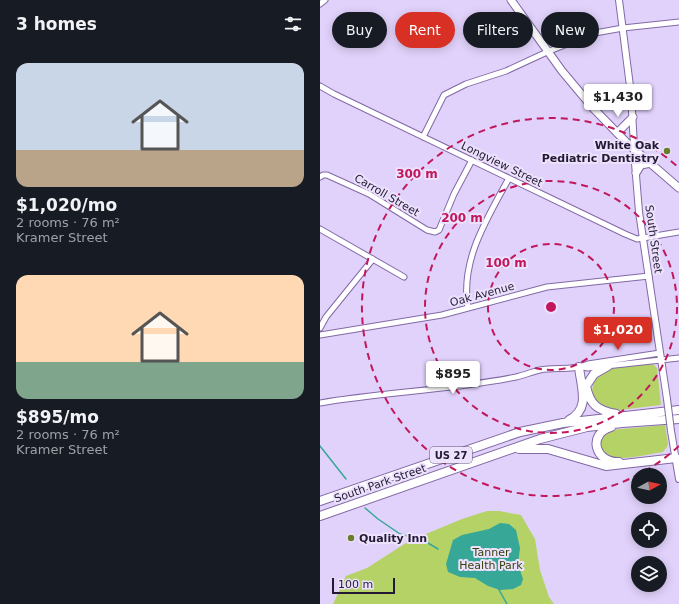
<!DOCTYPE html>
<meta charset="utf-8">
<style>
body{margin:0;font-family:"DejaVu Sans",sans-serif;background:#242831;color:#f1f3f6;height:100vh;display:flex;flex-direction:column;font-size:15px;white-space:nowrap}
*{box-sizing:border-box;margin:0}
p{font-size:13px;color:#9ea1a6}
.icon{flex:none;width:22px;height:22px;fill:none;stroke:currentColor;stroke-width:2;stroke-linecap:round;stroke-linejoin:round}
.map{position:relative;flex:1;overflow:hidden}
.panel{display:flex;flex-direction:column;background:#171b24;width:320px}
.panel>*{flex:none}
.hud{position:absolute;left:12px;top:12px;width:287px;height:36px;display:flex;gap:8px}
.needle{width:26px;rotate:82deg}
.tools{position:absolute;left:311px;top:468px;display:grid;gap:8px}
.tools a{display:grid;place-items:center;width:36px;height:36px;border-radius:50%;background:#171b24;box-shadow:0 2px 10px #0003;font-size:20px}
.scale{position:absolute;left:12px;bottom:10px;width:63px;box-sizing:border-box;padding-left:4px;border:2px solid #231932;border-top:0;font-size:11px;line-height:14px;white-space:nowrap;color:#231932;-webkit-text-stroke:3px #ece2fe;paint-order:stroke}
.price{position:absolute;translate:-50% -34px;padding:0 9px;border-radius:4px;background:#fff;color:#222;font-size:13px;line-height:26px;filter:drop-shadow(0 1px 2px #0008)}
.price::after{content:'';position:absolute;left:50%;top:24px;width:12px;height:9px;margin-left:-6px;background:inherit;clip-path:polygon(0 0,100% 0,50% 100%)}
.price.on{background:#d93025;color:#fff}
ul{padding:0;list-style:none}
li{display:grid;align-content:center;gap:8px;height:212px;padding:0 16px}
li span{display:grid;place-items:center;height:124px;border-radius:12px;color:#555}
li>.icon{margin-inline-start:auto}
span .icon{width:72px;height:72px;fill:#fffc;stroke-width:1}
li b{font-size:17px}
h2{display:flex;justify-content:space-between;align-items:center;height:48px;padding:0 16px;font-size:17px}
.chip{padding:0 14px;border-radius:18px;background:#171b24;box-shadow:0 2px 10px #0003;font-size:14px;line-height:36px}
.chip.on{background:#d93025;color:#fff}
main{display:flex;flex:1;min-height:0}
.map>svg:first-child{display:block}
.green{fill:#b5d267}
.water{fill:#37a797}
.lines{fill:none;stroke-linecap:round;stroke-linejoin:round}
.stream{stroke:#37a797;stroke-width:1.5}
.minor-casing{stroke:#8269a6;stroke-width:7}
.tertiary-casing{stroke:#8269a6;stroke-width:8}
.secondary-casing{stroke:#8269a6;stroke-width:9}
.primary-casing{stroke:#8269a6;stroke-width:10}
.minor{stroke:#fff;stroke-width:5}
.tertiary{stroke:#fff;stroke-width:6}
.secondary{stroke:#fff;stroke-width:7}
.primary{stroke:#fff;stroke-width:8}
.tertiary-bridge-casing{stroke:#8269a6;stroke-width:8;stroke-linecap:butt}
.tertiary-bridge{stroke:#fff;stroke-width:6}
.ring{fill:none;stroke:#c2185b;stroke-width:2;stroke-dasharray:7 5}
.poi-dot{fill:#697d2d;stroke:#ece2fe;stroke-width:1.5}
.labels{text-anchor:middle;stroke-width:4;stroke-linejoin:round;paint-order:stroke}
.shield{fill:#ece2fe;stroke:#5f556f;stroke-width:1}
.shield-label{font-size:10px;font-weight:bold;fill:#231932}
.poi-label{font-size:11px;font-weight:bold;fill:#231932;stroke:#ece2fe;text-anchor:end}
.street-label{font-size:11px;fill:#231932;stroke:#ece2fe}
.park-label{font-size:11px;fill:#354208;stroke:#ece2fe}
.centre{fill:#c2185b;stroke:#ece2fe;stroke-width:2}
.ring-label{font-size:12px;text-anchor:middle;font-weight:bold;fill:#c2185b;stroke:#ece2fe;stroke-width:4;stroke-linejoin:round;paint-order:stroke}
</style>
<main>
<section class="panel">
<h2>3 homes<svg class="icon" aria-label="filters" viewBox="0 0 24 24"><path d="M4 7h16M4 17h16"/><circle cx="9" cy="7" r="2"/><circle cx="15" cy="17" r="2"/></svg></h2>
<ul>
<li><span style="background:linear-gradient(#c9d6e8 70%,#b9a48a 0)"><svg class="icon" aria-label="home" viewBox="0 0 24 24"><path d="M3 11l9-7 9 7M6 9v11h12V9"/></svg></span><div><b>$1,020/mo</b><p>2 rooms · 76 m²</p><p>Kramer Street</p></div></li>
<li><span style="background:linear-gradient(#ffd9b3 70%,#7fa58c 0)"><svg class="icon" aria-label="home" viewBox="0 0 24 24"><path d="M3 11l9-7 9 7M6 9v11h12V9"/></svg></span><div><b>$895/mo</b><p>2 rooms · 76 m²</p><p>Kramer Street</p></div></li>
</ul>
</section>
<div class="map">
<svg width="359" height="604" viewBox="0 0 359 604">
<rect width="100%" height="100%" fill="#e1d2fb"/>
<path class="green" d="M331 362 337 368 341 405 292 411 283 409 272 397C271 386 276 372 287 369 299 365 318 364 331 362Z
M345 425 348 444 347 447 343 452C329 454 296 463 284 454 281 452 281 446 280 443L282 437 290 430Z
M167 511H179L201 515 215 539 220 570 229 597 234 604H13L26 576 47 568 89 541 142 519Z"/>
<path class="water" d="M180 523 189 524 196 530 200 548 198 564 203 579 201 585 193 589 180 590 168 586 155 578 140 577 128 572 126 564 133 540 142 535 169 529Z"/>
<g class="lines">
<path class="stream" d="M0 446 26 479
M45 508 58 519 80 534 103 540 118 549
M178 588 187 604"/>
<defs>
<path id="minor" d="M0 4 5 0
M0 86 14 94 305 234 317 239 359 232
M103 137 124 95 146 84 186 71 227 52 275 33 303 28 359 22
M0 177 3 175H7L49 194 107 230 115 232 119 230 134 194 152 160
M0 229 84 277
M148 308C140 260 167 219 189 178
M0 328 6 317 53 259
M0 335 122 315 227 287 329 276
M263 367 268 368 359 358
M0 403C65 392 132 390 196 377 204 375 212 372 220 370 236 367 253 371 268 364L340 353"/>
<path id="tertiary" d="M299 0 311 94 315 163 319 212 347 399
M351 431 359 479"/>
<path id="secondary" d="M191 0 242 71 273 108 307 143 359 188
M297 133 313 117
M316 173 321 165 331 163"/>
<path id="primary" d="M288 366 274 374 266 386C270 405 277 410 296 414
M249 420C271 409 261 387 259 367
M291 427C267 434 275 463 299 462
M199 449H228L286 466 356 458
M0 501 200 432 243 423 359 410
M0 516 220 439 267 427 302 423 359 419"/>
</defs>
<use href="#minor" class="minor-casing"/>
<use href="#tertiary" class="tertiary-casing"/>
<use href="#secondary" class="secondary-casing"/>
<use href="#primary" class="primary-casing"/>
<use href="#minor" class="minor"/>
<use href="#tertiary" class="tertiary"/>
<use href="#secondary" class="secondary"/>
<use href="#primary" class="primary"/>
<defs>
<path id="tertiary-bridge" d="M347 399 351 431"/>
</defs>
<use href="#tertiary-bridge" class="tertiary-bridge-casing"/>
<use href="#tertiary-bridge" class="tertiary-bridge"/>
</g>
<g class="ring">
<circle cx="231" cy="307" r="63"/>
<circle cx="231" cy="307" r="126"/>
<path d="M359 446A189 189 0 1 1 359 168"/>
</g>
<g class="poi-dot">
<circle cx="347" cy="151" r="4"/>
<circle cx="31" cy="538" r="4"/>
</g>
<g class="labels">
<rect class="shield" x="110" y="447" width="42" height="16" rx="3"/>
<g class="shield-label">
<text x="131" y="459">US 27</text>
</g>
<g class="poi-label">
<text x="339" y="149">White Oak<tspan x="339" dy="13">Pediatric Dentistry</tspan></text>
<text x="39" y="542" text-anchor="start">Quality Inn</text>
</g>
<g class="street-label">
<text transform="translate(182 164) rotate(26)" y="4">Longview Street</text>
<text transform="translate(67 195) rotate(30)" y="4">Carroll Street</text>
<text transform="translate(334 239) rotate(82)" y="4">South Street</text>
<text transform="translate(162 294) rotate(-15)" y="4">Oak Avenue</text>
<text transform="translate(60 483) rotate(-19)" y="4">South Park Street</text>
</g>
<g class="park-label">
<text x="171" y="556">Tanner<tspan x="171" dy="13">Health Park</tspan></text>
</g>
</g>
<circle cx="231" cy="307" r="6" class="centre"/>
<g class="ring-label">
<text x="97" y="178">300 m</text>
<text x="142" y="222">200 m</text>
<text x="186" y="267">100 m</text>
</g>
</svg>
<div class="tools">
<a><svg class="needle" viewBox="-14 -14 28 28"><path d="M0-13l5 13h-10z" fill="#e53935"/><path d="M0 13l5-13h-10z" fill="#9ea1a6"/></svg></a>
<a><svg class="icon" aria-label="locate" viewBox="0 0 24 24"><circle cx="12" cy="12" r="6"/><path d="M12 2v4M12 18v4M2 12h4M18 12h4"/></svg></a>
<a><svg class="icon" aria-label="layers" viewBox="0 0 24 24"><path d="M12 4l9 5-9 5-9-5zM3 14l9 5 9-5"/></svg></a>
</div>
<div class="scale">100 m</div>
<b class="price" style="left:298px;top:118px">$1,430</b>
<b class="price on" style="left:298px;top:351px">$1,020</b>
<b class="price" style="left:133px;top:395px">$895</b>
<div class="hud">
<a class="chip">Buy</a>
<a class="chip on">Rent</a>
<a class="chip">Filters</a>
<a class="chip">New</a>
</div>
</div>
</main>
